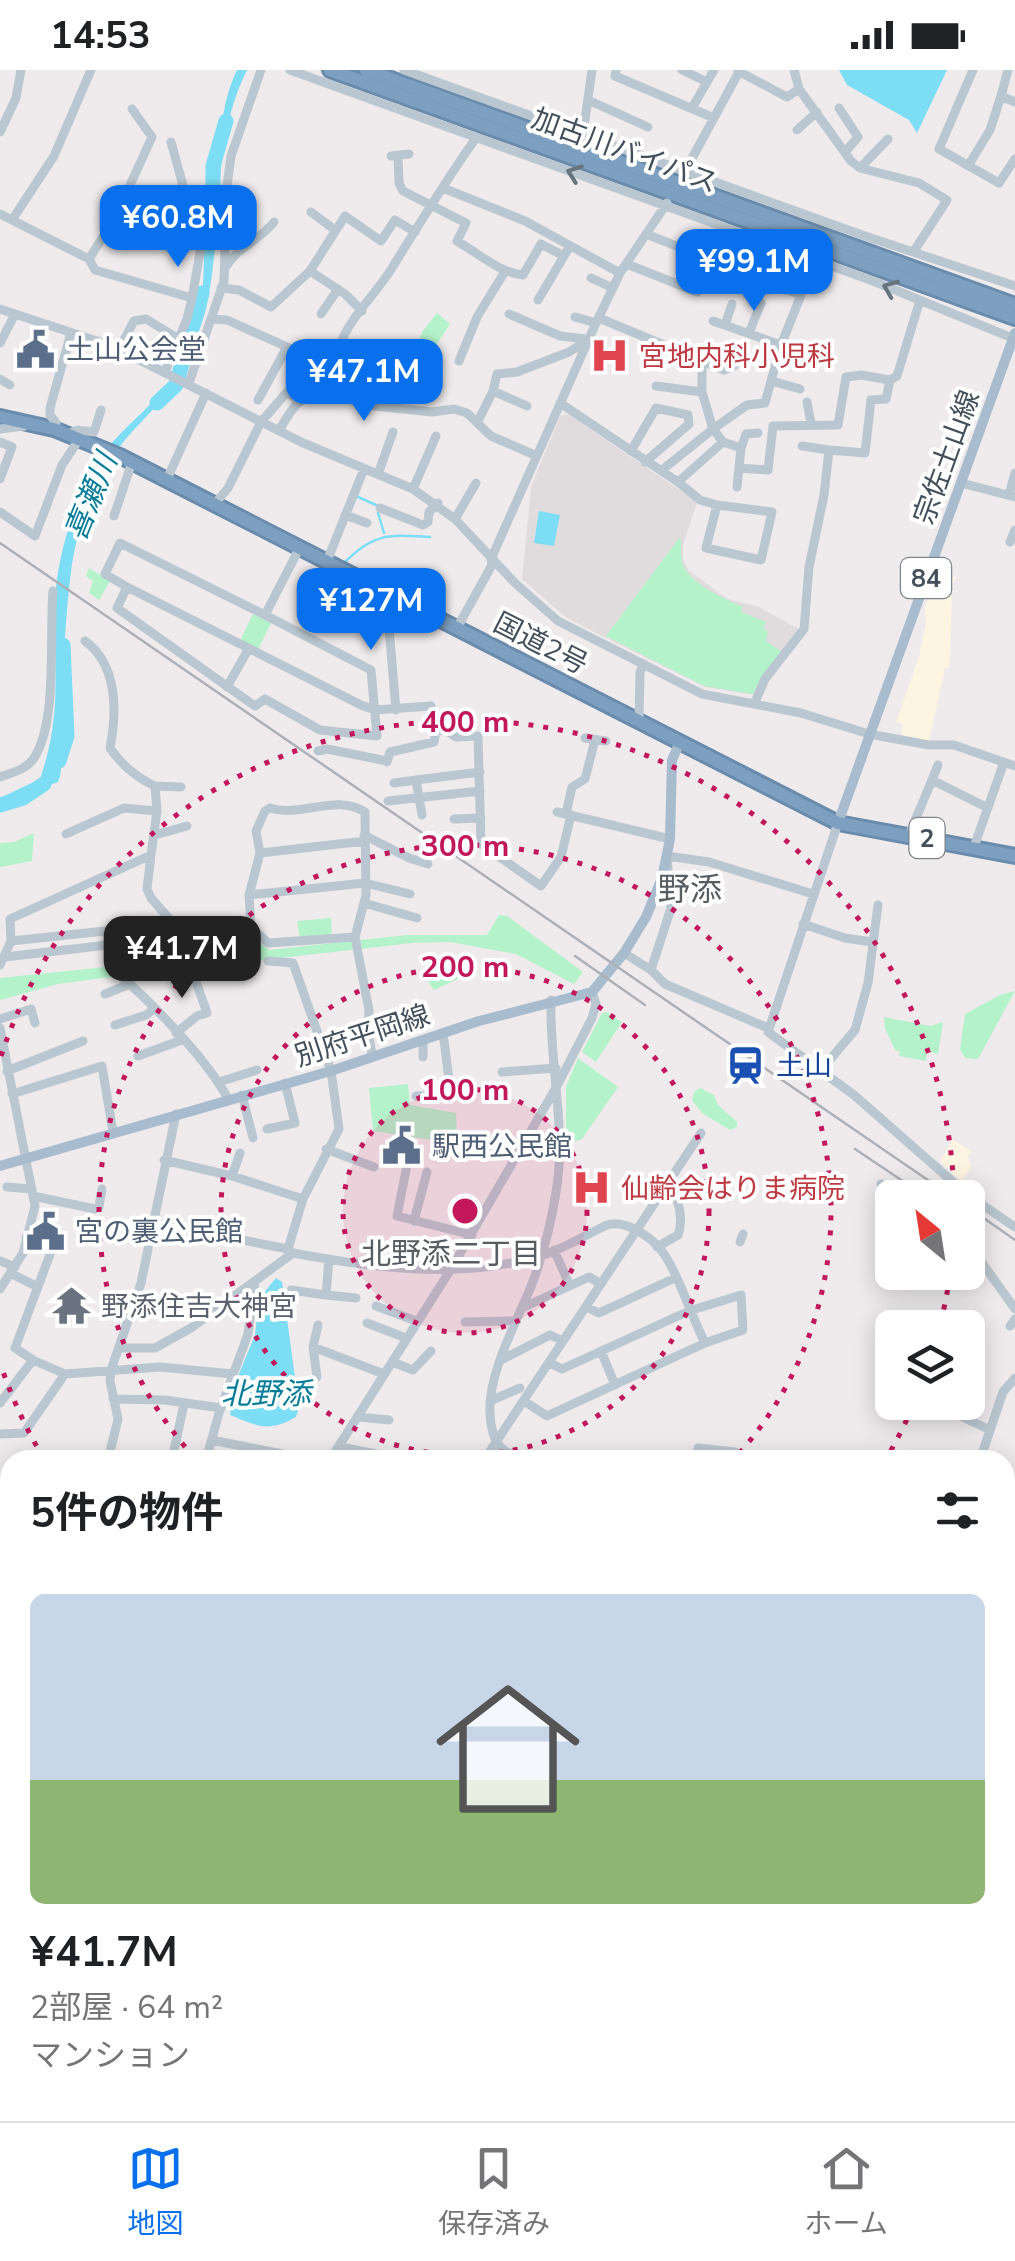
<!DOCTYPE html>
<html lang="ja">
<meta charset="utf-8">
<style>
body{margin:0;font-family:"Nunito Sans","Noto Sans JP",sans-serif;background:#f6f6f6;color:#202124;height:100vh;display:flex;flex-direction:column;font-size:38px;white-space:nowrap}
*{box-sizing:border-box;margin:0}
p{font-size:32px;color:#757577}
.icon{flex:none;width:55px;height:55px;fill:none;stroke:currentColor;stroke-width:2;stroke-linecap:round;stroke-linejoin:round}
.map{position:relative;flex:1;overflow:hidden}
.drawer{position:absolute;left:0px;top:1380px;width:1015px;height:672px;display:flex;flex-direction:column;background:#fff;border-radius:30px 30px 0 0;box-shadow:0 5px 25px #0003}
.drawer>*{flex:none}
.needle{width:65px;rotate:330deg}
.controls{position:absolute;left:875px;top:1110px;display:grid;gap:20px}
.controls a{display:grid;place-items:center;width:110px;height:110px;border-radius:15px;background:#fff;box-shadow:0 5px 25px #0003;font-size:50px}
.price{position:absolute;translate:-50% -85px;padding:0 22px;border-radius:20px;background:#0870ed;color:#fff;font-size:32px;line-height:65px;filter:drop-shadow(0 2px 5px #0008)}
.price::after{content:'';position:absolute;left:50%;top:60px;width:30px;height:22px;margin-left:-15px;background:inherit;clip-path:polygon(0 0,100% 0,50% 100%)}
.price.current{background:#222;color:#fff}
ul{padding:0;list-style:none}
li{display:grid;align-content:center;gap:20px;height:530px;padding:0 30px}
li+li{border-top:2px solid #e0e0e0}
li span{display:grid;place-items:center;height:310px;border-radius:15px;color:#555}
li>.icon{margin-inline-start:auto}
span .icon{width:180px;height:180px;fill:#fffc;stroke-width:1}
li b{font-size:42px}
h2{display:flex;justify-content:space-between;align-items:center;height:120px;padding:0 30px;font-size:42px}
.status{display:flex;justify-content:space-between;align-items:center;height:70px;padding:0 50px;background:#fff;direction:ltr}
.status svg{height:28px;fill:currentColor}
.menu{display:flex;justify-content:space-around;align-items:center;height:140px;border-top:2px solid #e0e0e0;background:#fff;font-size:28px;color:#757577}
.menu a{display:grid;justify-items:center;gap:5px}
.menu .current{color:#0870ed}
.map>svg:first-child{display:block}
.commercial{fill:#fdf5e1}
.education{fill:#e0dcde}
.green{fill:#b4f2cb}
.water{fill:#7dddf4}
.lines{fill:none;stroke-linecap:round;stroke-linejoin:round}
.stream{stroke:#7dddf4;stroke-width:2.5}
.river{stroke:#7dddf4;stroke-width:15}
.highway-casing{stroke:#6a8bac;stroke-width:18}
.minor{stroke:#bbc7d0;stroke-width:9}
.major{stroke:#a8bcce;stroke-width:10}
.highway{stroke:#7ea0c0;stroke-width:12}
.rail{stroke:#adb1b7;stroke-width:2.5}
.oneway{stroke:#67747e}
.ring{fill:none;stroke:#c2185b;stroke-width:5;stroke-dasharray:5 10}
.labels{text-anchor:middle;stroke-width:8;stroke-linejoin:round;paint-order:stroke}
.shield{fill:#fff;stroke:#7b848c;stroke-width:2.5}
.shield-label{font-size:25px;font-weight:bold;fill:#43505b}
.street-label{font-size:28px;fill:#43505b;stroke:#fff}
.service-label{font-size:28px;fill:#4e5e75;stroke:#fff;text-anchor:start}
.health-label{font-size:28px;fill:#be3a42;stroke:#fff;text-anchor:start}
.transit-label{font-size:28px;fill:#164399;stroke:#fff;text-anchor:start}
.worship-label{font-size:28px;fill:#5b616d;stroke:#fff;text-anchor:start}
.water-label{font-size:30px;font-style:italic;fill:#037c99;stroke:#fff}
.neighbourhood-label{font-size:30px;fill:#585d62;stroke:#fff}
.quarter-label{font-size:32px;fill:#585d62;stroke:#fff}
.centre{fill:#c2185b;stroke:#fff;stroke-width:5}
.ring-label{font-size:30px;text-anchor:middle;font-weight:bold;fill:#c2185b;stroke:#fff;stroke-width:8;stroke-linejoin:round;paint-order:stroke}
</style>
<div class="status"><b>14:53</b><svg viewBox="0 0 49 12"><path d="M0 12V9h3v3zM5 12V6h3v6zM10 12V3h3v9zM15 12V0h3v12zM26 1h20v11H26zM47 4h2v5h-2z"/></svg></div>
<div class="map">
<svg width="1015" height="2051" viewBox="0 0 1015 2051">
<rect width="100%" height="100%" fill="#efebec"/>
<path class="commercial" d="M935 507H956L952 515 950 593 949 598H945L929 671 901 665 903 654 896 652 919 587 926 553 925 539Z
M953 1070 971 1081 968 1087 971 1096 962 1112 940 1091Z"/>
<path class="education" d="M568 344 697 432 683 475V489L689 501 728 529 759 537 797 558 799 561 754 625 705 617 592 561 564 546 522 509 531 417 560 346Z"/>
<path class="green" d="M437 243 450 254 429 286 414 288 422 262Z
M680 467C682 475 680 484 682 492 688 514 724 528 743 537L741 542 766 552 763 557 768 562 766 571 782 582 762 606 753 624 704 616 606 566Z
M89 498 110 511 99 530 89 523 93 511 86 506Z
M253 544 271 553 258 580 240 571Z
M34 763 32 791 0 797V773L14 772Z
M499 845 507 846 583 902 574 914 516 884 450 872 412 873 95 909 58 914 0 930V908L202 887 203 881 212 878 214 873 252 867 269 880 407 865H487Z
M331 848 332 865 300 869 297 851Z
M420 900 468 904 434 920Z
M1015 921 978 989 965 988 960 979 965 944 1000 925Z
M606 942 622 952 596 992 582 982 602 943Z
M884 947 930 956 943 952 938 984 927 981 926 991 899 986 900 982 895 980 885 958Z
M578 988 618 1017 582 1069 566 1075V1017Z
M408 1014 410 1035 456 1043 457 1074 373 1061 369 1018Z
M700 1018 714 1025 718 1035 737 1052V1057L730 1060 702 1043 692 1030 694 1022Z"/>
<path class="water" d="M237 0H247C211 71 223 152 208 229 205 248 196 269 188 287 171 327 152 338 125 370 96 404 79 450 72 494 68 523 64 571 64 600 64 629 68 653 62 682 60 693 63 701 58 712L0 734V728L40 709C62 645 54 603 55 537 55 499 68 455 82 419 96 380 131 356 158 326 180 302 192 270 199 238 205 217 203 192 205 170 207 137 215 106 219 73 223 46 225 25 237 0Z
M839 0H947L917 63 909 50 847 15Z
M539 441 560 445 554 476 534 473Z
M276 1208 282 1212 299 1337 296 1347C268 1363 258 1356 230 1345L236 1311 255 1265 259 1229Z
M153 2043H291L297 2051H127Z"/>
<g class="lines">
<path class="stream" d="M356 426 376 435
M378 443 384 463
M345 492C375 462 390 465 430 467"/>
<path class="river" d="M213 121V96L226 51
M157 333 176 315 202 223
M59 691 67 666 63 575
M0 735 23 728 44 714"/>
<defs>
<path id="highway" d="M330 0 1015 248
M366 0 1015 235
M0 347 54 359 120 386 838 753 1015 786"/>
</defs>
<use href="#highway" class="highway-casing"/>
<path class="minor" d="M290 0 873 211 1015 269
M404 0 865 166 1015 216
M616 0 615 6 714 48
M682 0 707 12
M794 0 799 19 851 91 860 98 919 113 947 130 914 181
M973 0 939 79 999 113 1015 89
M1008 0 1001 26 1015 32
M738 1 787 27 799 19
M588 30 648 57
M692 38 714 0
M839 38 858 67 846 81
M797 60 817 42
M0 62 16 28 21 0
M583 64 592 0
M171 72 184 119 197 147 200 183 192 228
M398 85 399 113 403 121 466 153 457 171C478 183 498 202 523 205L541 174 564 186 569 178
M391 86 409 84
M968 96 990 60 1001 26
M860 98 888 69
M684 103 740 0
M443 118 525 151 620 203
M311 142 335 160
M0 144 89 189 95 200 192 228 187 249 165 302
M115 148 168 166 169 161 199 169
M12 150 54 86 91 0
M646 164 801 225 781 275 765 333 747 335 713 359 723 372 741 378 737 417
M89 189 115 148 152 67 132 39
M627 194 697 222
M225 198C239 175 258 172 274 152
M750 205 762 171
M591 208 613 218
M221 218 239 220 271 237 310 201
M788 219 800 185
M538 230 564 186
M0 239 112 276 301 372 413 419 455 449 515 513 558 551 702 624 801 643 869 664 929 675H954L1015 696
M362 241 345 224 310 201 345 146 381 171 395 150 415 162
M321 244 338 219
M509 244 560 266 586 269
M575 247 596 253
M599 248 724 300 734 296 737 285
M213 249 227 250 303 284 335 305 365 335 432 342 454 339 467 343 491 366 537 386
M713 251 781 275
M725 255 732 234
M749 263 761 233
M0 273 14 246
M119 279 134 251 146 249 179 269
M459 291 477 247 504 203
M0 309 10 315
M772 311 800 319
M189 313 224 211 227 116 231 86 261 0
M656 316 702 322
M493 321 497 304 517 302 569 282 590 269
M258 330 287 277
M807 332 811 353
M560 333 678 412 723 372
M478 351 493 321 527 336
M0 359 24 356 21 355
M54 359 56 353 50 345V338L71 263
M279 360C285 351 291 339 299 332 317 317 337 310 346 285L340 275C350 247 376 224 392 198 419 154 446 110 476 68
M68 364 77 360 94 362 101 340
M0 372 12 377 0 409
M802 376 829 380
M741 378 746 364 758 363
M631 381 656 338 688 345 689 354 645 392
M739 398 768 400 773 356 838 355 846 307 861 305 890 310
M662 400 713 359 702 322V293
M378 404 393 362
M167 409 206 323
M678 412 700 430 717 435 706 478 761 490 772 442 717 435
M961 413 1015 427
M413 419 436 366
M1009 425 1015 403
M214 435 228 418 261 352 287 322 300 332
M380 438 423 455 428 452 429 442 438 433
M0 442 35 466 62 395 80 368
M345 445 367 453
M114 446 132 392
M455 449 476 413
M1010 472 1015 460
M327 491 364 399
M127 517 361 635 375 640 431 636 436 661 445 660 456 667 478 666 481 774 541 816 561 787 571 745
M386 523 396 640
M265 545 371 600 377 666 320 660 265 629 255 636 117 538 127 517 105 504 120 473 265 545 300 477
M457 558 492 495 491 489 596 253 620 203 667 133
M85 571C118 595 117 642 110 678 121 694 137 708 155 716L157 741 151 785
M227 617 249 578
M755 632 765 609 804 559 809 497 824 425 829 380 865 383 871 330 886 329 890 310 897 306 920 230
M639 651 640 602 644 594
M585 668 606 671
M318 681 327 679 387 691
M387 692 390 682 434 672 436 661
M0 707C13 702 26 700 34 688 58 652 49 565 53 521
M932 710 938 695
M394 713 416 710
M155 716 181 717
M388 731 480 721
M557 742 670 769
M566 744 572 717 585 709 595 670
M422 745 416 710 480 702
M454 749 481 748
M838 753 768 962 854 1025 969 1126 1015 1157
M66 764 124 738 157 741
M155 765 187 756
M364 765 409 788 428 794
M909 765 932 710 988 738
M974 777 1004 692
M260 783 365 771
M249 825 365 813 410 824
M364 833 417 848
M803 854 845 868 872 872
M355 867 268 873 251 857 249 825 260 783 256 761 265 741 270 738C301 748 336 723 365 742L366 825 355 867 369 940 368 960 372 985
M11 871 133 858 134 872
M624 883 651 900 665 914 768 958
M5 887 184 866
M268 891 293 893 331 1001 339 1059 303 1129 288 1179 293 1183
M0 895 11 871 10 849 151 785 147 819 151 828 202 886
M651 900 671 838 667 786 709 792 813 824
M123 908C155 936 209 992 228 1029
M105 924 130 914
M0 949 31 939 35 953
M115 955 146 945 154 939
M0 958 35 1136 23 1183 0 1219
M176 963 197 946 207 943 192 900
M423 970V987
M138 986 182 970
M822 999 855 960 868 913 878 835
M7 1001 83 971
M502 1002 556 998
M219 1012 257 1000
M12 1024 102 996 113 1062
M242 1025 253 1068
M416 1026 451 1025 443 963
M267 1059 295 1053 285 1013
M455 1066 488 1073 517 1087
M326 1079 374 1097
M164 1090 232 1106 303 1129
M408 1090 397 1146 472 1165
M232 1106 240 1083
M881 1114 901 1128
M7 1117 32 1119
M33 1126 95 1139 99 1137 102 1119
M414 1151 427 1102
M151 1152 288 1179
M26 1167 51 1175 52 1179 15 1278 33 1290 65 1304 160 1297 233 1304
M740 1172 743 1164
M968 1173 1015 1239
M657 1177 678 1165C684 1148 679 1127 667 1114
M554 1180 570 1216
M0 1191 15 1197
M12 1204 38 1217
M291 1220 326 1225 329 1189
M326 1225 356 1228
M376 1236 416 1251
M586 1237 599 1243 675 1208
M522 1238 589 1207 601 1214
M465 1252 514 1251
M367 1253 406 1268
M1010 1256 1015 1249
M313 1277 384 1304
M120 1278H155L191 1258 293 1183C373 1198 458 1209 537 1187 561 1181 585 1165 607 1155 624 1149 650 1166 661 1180 677 1200 692 1248 705 1273L547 1346 524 1331
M601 1281 615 1315
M503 1289 550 1265 563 1271
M392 1292 413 1300 431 1281
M550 1293 562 1299 689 1241 741 1225 743 1260 705 1273
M317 1307 313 1277 318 1255
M113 1329 165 1330 221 1338
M490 1331 520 1318
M0 1333 33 1290
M946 1339 990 1360
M359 1347 389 1350
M0 1364 24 1363 65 1304
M212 1370 312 1390
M341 1377 406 1390
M59 1390 61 1386
M108 1390 118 1349 110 1311 111 1300 141 1213 176 1044
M172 1390 184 1334
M206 1390 219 1343 248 1264 255 1212
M330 1390 451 1199 557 1016 592 948 596 934 592 922
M484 1390 701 1063
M536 1390C504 1387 491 1376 490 1342 488 1304 516 1253 530 1219 542 1189 551 1154 556 1122 567 1059 549 994 551 930
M697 1390 698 1378 735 1382 738 1390
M980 1390 1003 1322 1015 1308
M1005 1441 1015 1443
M0 1447 10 1452
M0 1491 10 1507
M1005 1533 1015 1532
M0 1547 10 1540
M1005 1606 1015 1599
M0 1614 10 1593
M0 1708 10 1699
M0 1752 10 1761
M0 1846 10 1835
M1005 1852 1015 1855
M0 1945 10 1934
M0 1960 10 1969
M0 2042 10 2031
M84 2042 86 2051
M309 2042 313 2051
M763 2042 804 2051
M344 2043 363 2051
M109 2051 135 2042
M383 2051 388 2042
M461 2051 462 2042
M613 2051 614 2042"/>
<path class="major" d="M838 753 1015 263
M0 1096 331 1001 479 951 592 922 624 883 646 847 662 808 670 769 672 690 680 672
M1005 1712 1015 1690
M1005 1731 1015 1709
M1005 1753 1015 1732
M1005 1775 1015 1753
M887 2051 888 2042
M896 2051 898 2042"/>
<use href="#highway" class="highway"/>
<path class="rail" d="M0 473 954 1128
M575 886 645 935
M855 1079 928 1128
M968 1137 1015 1170"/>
</g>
<defs><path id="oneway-chevron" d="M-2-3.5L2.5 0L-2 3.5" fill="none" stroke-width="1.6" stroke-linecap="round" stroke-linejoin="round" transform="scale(2.5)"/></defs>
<g class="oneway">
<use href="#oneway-chevron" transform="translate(574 103) rotate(-160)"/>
<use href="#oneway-chevron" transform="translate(890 218) rotate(-158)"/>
</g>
<circle cx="465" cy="1141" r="122" fill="#c2185b" fill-opacity=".12"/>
<g class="ring">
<circle cx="465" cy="1141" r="122"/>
<circle cx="465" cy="1141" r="244"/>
<path d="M195 1388A366 366 0 1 1 735 1388"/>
<path d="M950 1205A489 489 0 0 1 940 1255M913 1336A489 489 0 0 1 886 1389M44 1389A489 489 0 0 1 1 1296M1 986A489 489 0 0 1 954 1124"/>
</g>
<defs>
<symbol id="civic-bare" viewBox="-9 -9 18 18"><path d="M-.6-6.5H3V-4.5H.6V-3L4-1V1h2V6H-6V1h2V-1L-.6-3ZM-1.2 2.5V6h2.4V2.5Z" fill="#5c6f8a" stroke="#fff" stroke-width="2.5" paint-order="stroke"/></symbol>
<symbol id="hospital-bare" viewBox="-9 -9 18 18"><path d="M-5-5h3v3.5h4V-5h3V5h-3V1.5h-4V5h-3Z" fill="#e0444e" stroke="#fff" stroke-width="2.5" paint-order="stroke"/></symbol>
<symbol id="station-bare" viewBox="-9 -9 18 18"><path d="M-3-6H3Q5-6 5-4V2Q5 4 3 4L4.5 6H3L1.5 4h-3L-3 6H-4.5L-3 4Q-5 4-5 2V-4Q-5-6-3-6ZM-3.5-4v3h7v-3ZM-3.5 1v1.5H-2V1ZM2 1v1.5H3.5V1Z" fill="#1a4fb4" stroke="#fff" stroke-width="2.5" paint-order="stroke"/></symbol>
<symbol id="temple-bare" viewBox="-9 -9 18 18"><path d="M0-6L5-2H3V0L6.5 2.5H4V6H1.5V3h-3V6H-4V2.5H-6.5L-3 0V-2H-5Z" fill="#6b7280" stroke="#fff" stroke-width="2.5" paint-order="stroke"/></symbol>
</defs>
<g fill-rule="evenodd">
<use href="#civic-bare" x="8" y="252" width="55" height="55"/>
<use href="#hospital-bare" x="582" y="258" width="55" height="55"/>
<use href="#station-bare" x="718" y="968" width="55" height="55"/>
<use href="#civic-bare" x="374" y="1048" width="55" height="55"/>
<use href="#hospital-bare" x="564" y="1090" width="55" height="55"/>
<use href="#civic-bare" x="18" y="1134" width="55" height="55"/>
<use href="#temple-bare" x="44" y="1208" width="55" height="55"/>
</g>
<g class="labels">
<g class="shield">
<rect x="901" y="488" width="50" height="40" rx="8"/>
<rect x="909.5" y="748" width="35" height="40" rx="8"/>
</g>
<g class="shield-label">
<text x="926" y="517">84</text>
<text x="927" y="777">2</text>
</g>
<g class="street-label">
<text transform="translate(625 80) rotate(20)" y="10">加古川バイパス</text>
<text transform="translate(946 387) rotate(-70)" y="10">宗佐土山線</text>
<text transform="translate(541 573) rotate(27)" y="10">国道2号</text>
<text transform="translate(362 965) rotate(-18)" y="10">別府平岡線</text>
</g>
<g class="service-label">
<text x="66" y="289">土山公会堂</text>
<text x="432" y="1086">駅西公民館</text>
<text x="75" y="1171">宮の裏公民館</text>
</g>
<g class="health-label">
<text x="639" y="296">宮地内科小児科</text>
<text x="621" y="1128">仙齢会はりま病院</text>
</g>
<g class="transit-label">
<text x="776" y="1005">土山</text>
</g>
<g class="worship-label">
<text x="101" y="1246">野添住吉大神宮</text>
</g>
<g class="water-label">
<text transform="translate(91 427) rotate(-68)" y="10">喜瀬川</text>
<text x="266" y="1334">北野添</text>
</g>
<g class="neighbourhood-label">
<text x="451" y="1194">北野添二丁目</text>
</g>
<g class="quarter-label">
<text x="690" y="830">野添</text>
</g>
</g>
<circle cx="465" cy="1141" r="15" class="centre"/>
<g class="ring-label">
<text x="465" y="662">400 m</text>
<text x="465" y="786">300 m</text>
<text x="465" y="907">200 m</text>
<text x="465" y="1030">100 m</text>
</g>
</svg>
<div class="controls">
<a><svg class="needle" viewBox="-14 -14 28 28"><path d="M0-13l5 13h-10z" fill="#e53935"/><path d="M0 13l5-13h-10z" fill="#757577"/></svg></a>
<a><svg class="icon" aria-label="layers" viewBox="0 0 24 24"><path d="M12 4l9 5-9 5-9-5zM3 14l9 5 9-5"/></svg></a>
</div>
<b class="price" style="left:178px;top:200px">¥60.8M</b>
<b class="price" style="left:754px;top:244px">¥99.1M</b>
<b class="price" style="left:364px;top:354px">¥47.1M</b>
<b class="price" style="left:371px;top:583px">¥127M</b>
<b class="price current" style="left:182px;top:931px">¥41.7M</b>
<section class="drawer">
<h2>5件の物件<svg class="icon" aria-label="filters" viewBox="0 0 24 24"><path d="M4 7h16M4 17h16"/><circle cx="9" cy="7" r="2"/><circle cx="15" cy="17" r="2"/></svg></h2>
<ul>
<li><span style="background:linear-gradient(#c9d6e8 60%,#8fb573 0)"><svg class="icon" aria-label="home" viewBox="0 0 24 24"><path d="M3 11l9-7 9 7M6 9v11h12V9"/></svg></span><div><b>¥41.7M</b><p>2部屋 · 64 m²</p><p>マンション</p></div></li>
</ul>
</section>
</div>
<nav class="menu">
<a class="current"><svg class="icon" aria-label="map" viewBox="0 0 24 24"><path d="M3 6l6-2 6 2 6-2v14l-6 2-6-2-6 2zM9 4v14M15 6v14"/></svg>地図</a>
<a><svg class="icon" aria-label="saved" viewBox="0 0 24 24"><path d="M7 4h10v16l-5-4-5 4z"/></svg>保存済み</a>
<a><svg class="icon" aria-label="home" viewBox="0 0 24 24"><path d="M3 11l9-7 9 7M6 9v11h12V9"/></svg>ホーム</a>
</nav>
